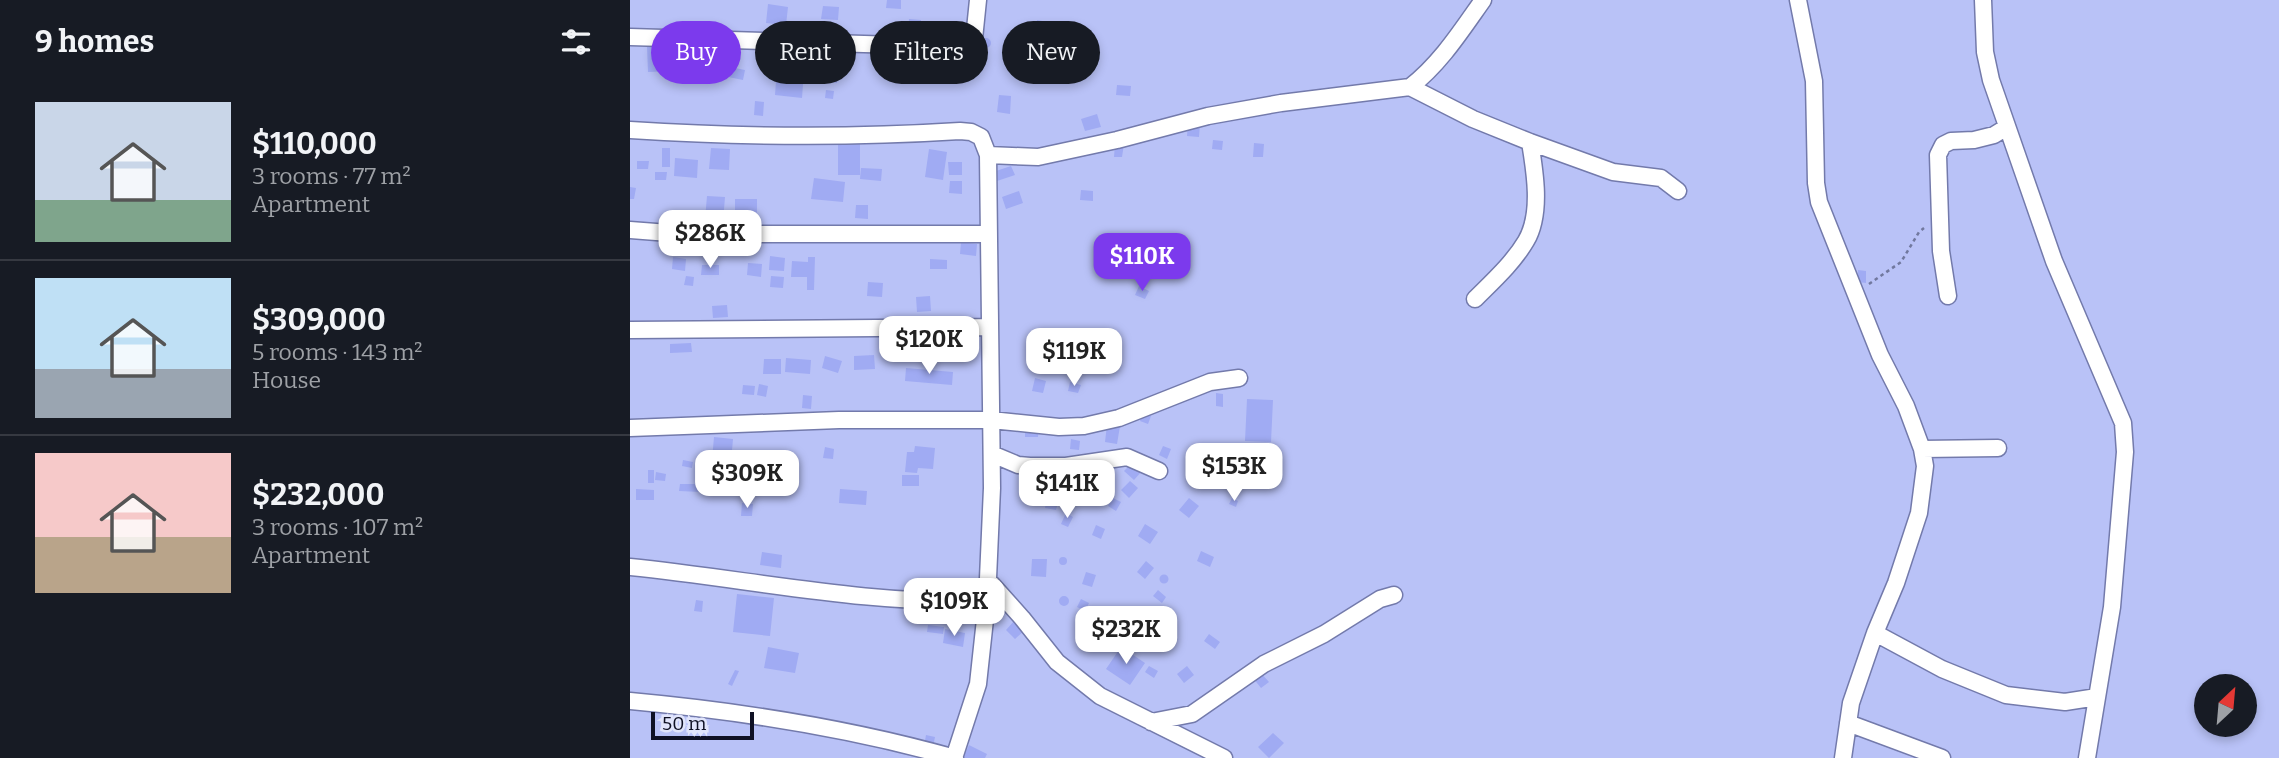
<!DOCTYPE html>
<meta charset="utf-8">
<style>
body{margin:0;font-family:Bitter,serif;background:#20242c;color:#f1f3f6;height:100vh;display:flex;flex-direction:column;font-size:26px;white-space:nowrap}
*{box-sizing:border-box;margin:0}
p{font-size:23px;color:#9ea1a6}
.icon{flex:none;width:38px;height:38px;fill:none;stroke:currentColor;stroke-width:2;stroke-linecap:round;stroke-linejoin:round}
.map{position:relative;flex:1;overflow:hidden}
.sheet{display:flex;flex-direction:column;background:#171b24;width:630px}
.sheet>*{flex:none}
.top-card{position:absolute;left:21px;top:21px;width:665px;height:63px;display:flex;gap:14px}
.needle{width:46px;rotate:26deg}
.fabs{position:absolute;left:1564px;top:674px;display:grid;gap:14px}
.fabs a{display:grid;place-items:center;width:63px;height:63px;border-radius:50%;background:#171b24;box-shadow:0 4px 10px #0003;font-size:35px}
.scale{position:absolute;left:21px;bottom:18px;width:103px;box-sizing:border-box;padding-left:7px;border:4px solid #0f1124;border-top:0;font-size:19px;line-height:24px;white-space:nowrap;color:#0f1124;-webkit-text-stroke:5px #e1e5fb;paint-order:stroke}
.price{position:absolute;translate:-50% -60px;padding:0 16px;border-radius:14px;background:#fff;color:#222;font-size:23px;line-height:46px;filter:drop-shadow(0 2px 4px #0008)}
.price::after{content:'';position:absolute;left:50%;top:42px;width:21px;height:16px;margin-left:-10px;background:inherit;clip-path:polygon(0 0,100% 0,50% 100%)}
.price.current{background:#7c3aed;color:#fff}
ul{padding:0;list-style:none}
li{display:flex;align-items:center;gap:21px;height:175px;padding:0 35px}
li+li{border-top:2px solid #363941}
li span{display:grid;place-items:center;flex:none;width:196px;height:140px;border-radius:0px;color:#555}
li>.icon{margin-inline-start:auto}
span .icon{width:84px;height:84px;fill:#fffc;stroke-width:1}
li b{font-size:30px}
h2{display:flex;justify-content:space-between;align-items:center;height:84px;padding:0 35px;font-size:30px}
.tag{padding:0 24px;border-radius:32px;background:#171b24;box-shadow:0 4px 10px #0003;font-size:24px;line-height:63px}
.tag.current{background:#7c3aed;color:#fff}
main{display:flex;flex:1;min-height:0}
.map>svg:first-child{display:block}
.building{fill:#a0abf3}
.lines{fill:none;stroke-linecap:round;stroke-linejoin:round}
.minor-casing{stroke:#737aab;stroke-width:19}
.path{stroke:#71789e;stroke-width:2.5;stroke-dasharray:3.5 3.5;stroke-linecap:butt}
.minor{stroke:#fff;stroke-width:16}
</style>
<main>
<section class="sheet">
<h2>9 homes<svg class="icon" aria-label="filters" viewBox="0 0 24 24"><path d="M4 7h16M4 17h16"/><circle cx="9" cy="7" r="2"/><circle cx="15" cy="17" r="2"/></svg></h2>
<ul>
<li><span style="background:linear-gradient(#c9d6e8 70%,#7fa58c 0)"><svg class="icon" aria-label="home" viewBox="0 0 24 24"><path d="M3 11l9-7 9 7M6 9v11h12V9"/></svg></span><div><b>$110,000</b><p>3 rooms · 77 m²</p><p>Apartment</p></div></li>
<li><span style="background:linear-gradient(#bfe0f5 65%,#9aa5b1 0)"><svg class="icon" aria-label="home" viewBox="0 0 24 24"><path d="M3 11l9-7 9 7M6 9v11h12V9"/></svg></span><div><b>$309,000</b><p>5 rooms · 143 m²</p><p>House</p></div></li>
<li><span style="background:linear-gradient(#f6c9c9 60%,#b9a48a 0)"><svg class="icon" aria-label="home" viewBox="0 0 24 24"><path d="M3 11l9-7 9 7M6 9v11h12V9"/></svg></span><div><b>$232,000</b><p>3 rooms · 107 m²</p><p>Apartment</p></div></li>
</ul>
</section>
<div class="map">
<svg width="1649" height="758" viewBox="0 0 1649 758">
<rect width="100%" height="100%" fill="#b9c2f7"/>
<path class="building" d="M257 0H271V9L256 8Z
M138 4 158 7 156 25 136 23Z
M193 6 209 7 208 20 191 19Z
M279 19 291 20 290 30 278 29Z
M407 20 418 22 416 37 405 36Z
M185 22 206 25 204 36 184 32Z
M351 43a5 5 0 1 1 10 0a5 5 0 1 1-10 0Z
M441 45 444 57 434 60 430 48Z
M43 46 44 71 18 72 17 47Z
M452 59 453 66H445L444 60Z
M100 67 115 70 113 80 98 77Z
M196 69 208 71 207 83 194 81Z
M146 81 173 84 172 98 145 95Z
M487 85 501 86 500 96 486 95Z
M196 90 204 91 203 99 195 98Z
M369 95 381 96 380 114 367 112Z
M125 101 134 102 133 116 124 115Z
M467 114 471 127 455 131 451 119Z
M558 123 570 124 569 137 557 136Z
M208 138H230V175H208Z
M583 140 593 141 592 150 582 149Z
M624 143 634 144 633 157H623Z
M485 144H494L492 157H484Z
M32 148H40V167H32Z
M81 148 100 149 99 170 79 169Z
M299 149 317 152 313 180 295 177Z
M45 158 68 160 67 178 44 176Z
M7 161H19L18 169H7Z
M318 162H332V175H319Z
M381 166 385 175 367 181 363 172Z
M231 168 252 169 251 181 230 179Z
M25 172H37L36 180H25Z
M184 178 215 182 213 202 181 199Z
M320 181H332V194L319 193Z
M0 187 6 188 4 199H0Z
M451 190 463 191V201L450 200Z
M389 191 393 203 376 209 372 197Z
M77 196 95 197 93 221 75 219Z
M105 199H127V220H105Z
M226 205H238V219L225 218Z
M331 242 347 244 346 256 330 254Z
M140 256 155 258 154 271 139 270Z
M43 257 56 259 55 271 42 269Z
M178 257H185L184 290H177V277H161L162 261 178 262Z
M300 259 317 260V269H300Z
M118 263 132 264 131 277 117 275Z
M72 265H89V275H71Z
M1228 270 1236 271V283L1228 282Z
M56 276 64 277 63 286 54 285Z
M141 276 154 277 153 288 140 287Z
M238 282 253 283 252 297 237 296Z
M509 286 519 291 515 299 505 295Z
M300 296 301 311 287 312 286 297Z
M97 305 98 317 83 318 82 306Z
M278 334 288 336 287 348 277 347Z
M61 343 62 352 40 353V344Z
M244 355 245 369 224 370V356Z
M195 356 212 361 208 373 192 368Z
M156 358 181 360 180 374 155 372Z
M134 359H151V374H133Z
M276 368 323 372 322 385 275 381Z
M405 378 416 381 413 393 402 391Z
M440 382 451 385 448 393 438 391Z
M129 384 138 386 136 397 127 395Z
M113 385 125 386 124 395 112 394Z
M586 393 593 394V407L586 406Z
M173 395 182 396 181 409 172 408Z
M617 399 643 400 641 442 615 441Z
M513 413 521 416 518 424 510 421Z
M395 425 409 426 408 437H395Z
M477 425 490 426 487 444 475 442Z
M84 437 103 439 101 462 82 460Z
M441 439 450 441 449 450 440 449Z
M285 446 305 448 303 469 288 468 287 473 275 472 277 452H284Z
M533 446 541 449 537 459 529 455Z
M195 447 204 449 203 459 193 458Z
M53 460 63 462 62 468 52 466Z
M603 460 614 464 610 474 599 469Z
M130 463 140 464 138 484 128 483Z
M502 463 512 471 504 480 494 471Z
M18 470H24V483H18Z
M140 470H148V484H140Z
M26 472 36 474 35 481 25 480Z
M77 473 110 474V487L76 485Z
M272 475H289V486H272Z
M67 476H75V483H67Z
M500 481 508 488 499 498 491 490Z
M50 484H71V492L49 491Z
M6 489 24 490V500H6Z
M210 489 237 491 236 505 209 503Z
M418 492 430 494 426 510 415 508Z
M483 498 491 502 486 511 478 506Z
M559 498 569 506 559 518 549 510Z
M602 498 608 501 606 507 599 504Z
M112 503 123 504 122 516H111Z
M436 513 443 517 438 527 431 524Z
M515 524 528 532 520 544 508 536Z
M466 525 475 529 471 539 462 535Z
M571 551 584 557 580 567 567 561Z
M132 552 152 555 151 568 130 565Z
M429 561a4 4 0 1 1 8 0a4 4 0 1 1-8 0Z
M402 559H417L416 577 401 576Z
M516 561 524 568 515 579 507 572Z
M456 572 466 575 462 587 452 584Z
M529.5 579a4.5 4.5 0 1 1 9 0a4.5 4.5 0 1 1-9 0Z
M528 590 536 597 532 603 523 596Z
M107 594 144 598 140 636 103 632Z
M429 601a5 5 0 1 1 10 0a5 5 0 1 1-10 0Z
M451 599 459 603 455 611 447 607Z
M66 600 73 601 72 612 64 611Z
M487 612 499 621 492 631 479 622Z
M384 621 394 631 385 639 376 630Z
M298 625 314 627 313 634 297 632Z
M459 625 468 633 463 640 453 633Z
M315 629 335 633 333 647 313 643Z
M579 634 590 642 585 649 574 641Z
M138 647 169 653 165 673 134 668Z
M491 647 515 663 500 685 476 669Z
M519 666 528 671 524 678 515 672Z
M557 666 564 675 554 683 547 674Z
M105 670 109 671 102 686 98 684Z
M630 672 639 682 631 688 623 678Z
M643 733 654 743 639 758 628 747Z
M296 735 305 737 303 747 294 746Z
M339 745 357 754 355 758H333Z"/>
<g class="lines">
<defs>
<path id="minor" d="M1168 0 1184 81 1186 183 1189 202 1250 355 1276 406 1292 449 1295 466 1289 513 1266 583 1245 633 1221 703 1213 758
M1353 0 1355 52 1361 80 1424 261 1493 423 1495 452 1482 607 1457 758
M0 37 268 45 338 43 344 39 348 0
M780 87 843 119 900 142 983 172 1031 178 1048 191
M0 130C110 137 220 138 330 131L341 132 351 137 358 155 362 488 357 601C237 605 119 579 0 567
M358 155 408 157 487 140 578 116 651 103 780 87C810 64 831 31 853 0
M0 230 52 234H359
M1318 296 1311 251 1308 155 1313 145 1321 141 1344 140 1364 135 1377 127
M845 299C863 281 883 263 896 241 912 214 905 172 900 142
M0 330 360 327
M0 428 209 420H361L429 427 454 426 489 418 580 382 609 378
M1292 449 1368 448
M362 454 388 465 400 466H436L497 457 529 471
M358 580 392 618 427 662 470 696 594 758
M1245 633 1312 669 1376 695 1435 702 1467 697
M0 701C109 711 219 728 325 758
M521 722 562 714 634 664 694 634 750 599 764 595
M1218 723 1312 758
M324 758 348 684 357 601"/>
</defs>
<use href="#minor" class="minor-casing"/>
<path class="path" d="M1239 284 1271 262 1289 232 1294 228"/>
<use href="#minor" class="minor"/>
</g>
</svg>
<div class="fabs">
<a><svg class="needle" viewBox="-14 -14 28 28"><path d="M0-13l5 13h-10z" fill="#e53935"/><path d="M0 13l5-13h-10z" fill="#9ea1a6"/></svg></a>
</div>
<div class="scale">50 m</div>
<b class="price" style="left:80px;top:270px">$286K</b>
<b class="price current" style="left:512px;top:293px">$110K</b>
<b class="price" style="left:299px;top:376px">$120K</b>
<b class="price" style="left:444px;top:388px">$119K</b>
<b class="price" style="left:604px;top:503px">$153K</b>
<b class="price" style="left:117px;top:510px">$309K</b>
<b class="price" style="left:437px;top:520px">$141K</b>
<b class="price" style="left:324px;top:638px">$109K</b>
<b class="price" style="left:496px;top:666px">$232K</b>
<div class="top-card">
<a class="tag current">Buy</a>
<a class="tag">Rent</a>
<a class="tag">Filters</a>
<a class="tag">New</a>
</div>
</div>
</main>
